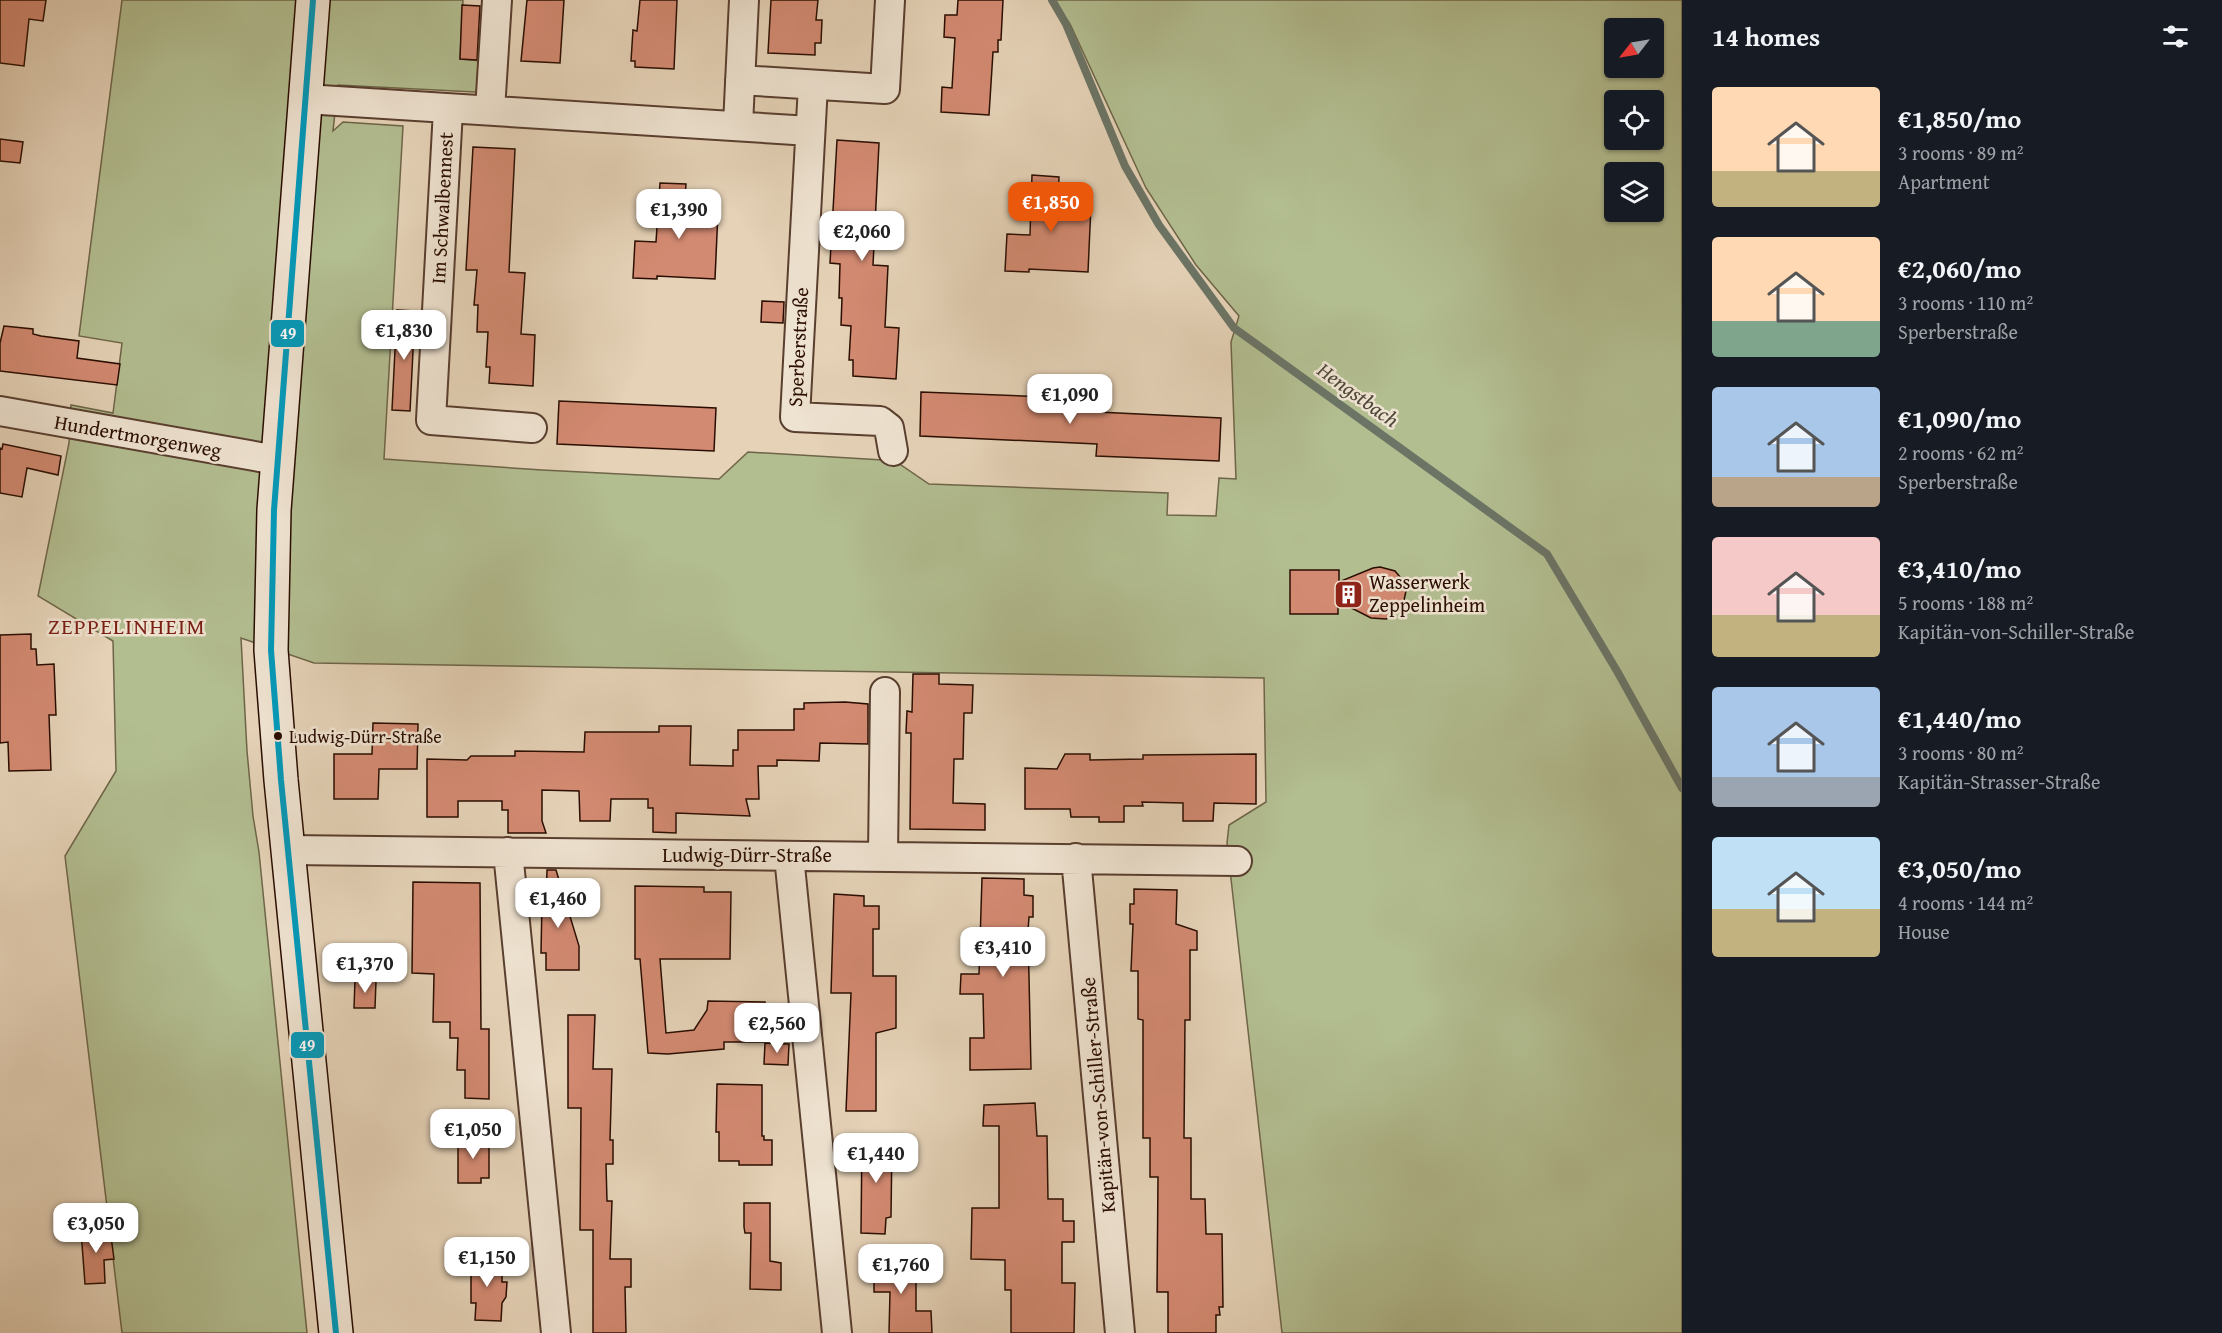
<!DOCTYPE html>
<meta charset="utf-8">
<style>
body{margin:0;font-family:"Gentium Book Plus",serif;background:#20242c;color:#f1f3f6;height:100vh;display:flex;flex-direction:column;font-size:22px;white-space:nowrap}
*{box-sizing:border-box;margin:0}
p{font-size:20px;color:#9ea1a6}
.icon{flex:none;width:33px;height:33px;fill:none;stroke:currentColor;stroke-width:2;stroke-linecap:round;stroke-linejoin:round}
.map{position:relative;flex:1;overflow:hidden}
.panel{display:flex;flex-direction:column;background:#171b24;width:540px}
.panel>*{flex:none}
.needle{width:39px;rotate:239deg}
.controls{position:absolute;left:1604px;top:18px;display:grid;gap:12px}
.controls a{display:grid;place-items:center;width:60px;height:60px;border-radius:6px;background:#171b24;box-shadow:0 2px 4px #0004;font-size:30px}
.price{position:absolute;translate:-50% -51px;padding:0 14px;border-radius:12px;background:#fff;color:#222;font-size:20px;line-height:39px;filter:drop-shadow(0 2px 3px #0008)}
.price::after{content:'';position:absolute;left:50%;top:36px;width:18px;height:14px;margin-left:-9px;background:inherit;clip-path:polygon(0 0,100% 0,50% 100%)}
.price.on{background:#ea580c;color:#fff}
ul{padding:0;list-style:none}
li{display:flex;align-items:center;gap:18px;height:150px;padding:0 30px}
li span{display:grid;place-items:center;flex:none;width:168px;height:120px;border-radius:6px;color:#555}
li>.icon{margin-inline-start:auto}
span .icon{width:72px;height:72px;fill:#fffc;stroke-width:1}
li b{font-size:26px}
h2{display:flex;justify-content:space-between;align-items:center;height:72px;padding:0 30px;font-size:26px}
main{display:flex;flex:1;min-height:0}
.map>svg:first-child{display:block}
.green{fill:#b2bd90;stroke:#6e6548;stroke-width:1.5;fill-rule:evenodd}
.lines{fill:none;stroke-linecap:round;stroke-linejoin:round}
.stream{stroke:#6b7465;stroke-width:8}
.building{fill:#d38a72;stroke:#2a0d00;stroke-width:1.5}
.street-casing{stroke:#593e2e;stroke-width:32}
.secondary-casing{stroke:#2a0d00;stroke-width:36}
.street{stroke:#eee2d0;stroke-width:28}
.secondary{stroke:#eee2d0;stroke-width:33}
.bus-1-casing{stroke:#eee2d0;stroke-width:10}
.bus-1{stroke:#0499b9;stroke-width:6}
.bus-dot{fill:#2a0d00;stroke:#eee2d0;stroke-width:2}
.labels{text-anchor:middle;stroke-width:5;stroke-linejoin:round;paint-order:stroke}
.bus-label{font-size:18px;fill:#2a0d00;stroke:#eee2d0;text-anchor:start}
.street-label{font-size:20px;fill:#2a0d00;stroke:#eee2d0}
.poi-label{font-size:20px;fill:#2a0d00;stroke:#eee2d0;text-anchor:start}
.water-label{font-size:21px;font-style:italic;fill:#50493b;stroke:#eee2d0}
.quarter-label{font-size:22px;letter-spacing:1.5px;fill:#7a1f14;stroke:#eee2d0}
.line-badge{stroke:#eee2d0;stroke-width:2}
.badge-label{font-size:16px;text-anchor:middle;font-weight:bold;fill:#fff}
</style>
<main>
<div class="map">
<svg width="1682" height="1333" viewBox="0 0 1682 1333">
<rect width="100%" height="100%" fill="#e5d2b7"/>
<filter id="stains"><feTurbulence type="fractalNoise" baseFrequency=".00333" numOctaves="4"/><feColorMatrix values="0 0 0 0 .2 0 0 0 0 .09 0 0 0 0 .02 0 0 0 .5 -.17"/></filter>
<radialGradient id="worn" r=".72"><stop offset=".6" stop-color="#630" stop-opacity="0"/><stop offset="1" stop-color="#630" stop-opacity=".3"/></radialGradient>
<path class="green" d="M122 0H463L460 59 482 61 478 91 475 92 338 85 333 131 343 122 403 126 384 459 542 470 719 479 748 452 883 460 898 463 929 484 1168 493 1167 515 1216 516 1219 478 1236 479 1231 342 1239 316 1196 265 1146 188 1070 24 1052 0H1682V1333H1282L1227 843 1229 825 1266 802 1264 678 314 663 241 638 247 751 253 816 259 852 307 1333H122L65 856 116 771 113 641 38 596 69 443 71 405 113 413 122 343 79 336ZM1614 28H1653V68H1614ZM1614 100H1653V140H1614ZM1614 172H1653V212H1614Z"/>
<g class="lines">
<path class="stream" d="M1052 0 1066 24 1125 166 1159 225 1234 328 1547 554 1617 671 1682 788"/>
</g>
<path class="building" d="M0 0H46L43 21 29 19 24 66 0 63Z
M527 0H564L560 63 521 61Z
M640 0H677L674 69 635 67V61H631L633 30 637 31Z
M771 0H818L816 20H822L821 43H815V55L768 53Z
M958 0H1003L1001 40H998V52H993L989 115 941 112 942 87 952 88 955 38 944 37 945 15H957Z
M462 5 480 6 477 60 460 59Z
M0 139 23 142 20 163 0 161Z
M837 140 879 143 873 265 888 266 885 327 899 328 896 379 853 376V360H849L851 326 841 325 842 298H839L840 264 830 263Z
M473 147 515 149 509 272 525 273 521 334 535 335 533 386 489 383 490 367H486L488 332H477L478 305H474L477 270H466Z
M1032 175 1059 177 1058 203 1091 205 1088 272 1029 269V272L1005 271 1007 234 1030 235Z
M660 183 686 184 684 210 718 212 715 279 657 276V279L633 278 635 241 656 242Z
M762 301 784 302 783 323 761 322Z
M397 310 415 311 410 411 392 410Z
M4 326 33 329V334L41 336 79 341 77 358 120 364 117 385 0 371V343Z
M921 392 1099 399 1098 412 1221 418 1219 461 1096 456 1097 444 920 436Z
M559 401 716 408 714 451 557 444Z
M3 444 61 456 58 475 27 468 22 497 0 493V448L2 449Z
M1380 567 1395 571 1400 577 1406 591 1403 605 1393 616 1386 619 1371 618 1338 601V614H1290V570H1339V582L1373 568Z
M31 634V649H36L37 665 54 664 56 715H49L51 770 9 771 8 742 0 743V635Z
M913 674H939V684L973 685 972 713H964L963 759H954L953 803 985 804V830L910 829 911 733H906L907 711 912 712Z
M845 702 868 704V744L820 743 819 761 777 760V766H758L759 799H746L750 816 676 813V833L653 832V808H648V799H611L610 821H580L579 791 542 790V821L546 833H508V810H502V801H458V817H427V759L467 760 471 756H515V751L584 752 585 732H659V726H691L690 765 733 766V750H738V730H794V709H804V703Z
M373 723 418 724 417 769H379L378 799H334V754H372Z
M1065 754H1090V760L1143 759V755L1256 754V804L1214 803 1213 821H1183V803L1142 802 1143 806H1124V822H1099V817H1071L1070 809H1025V768L1057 769Z
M547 870H556L579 946V970H546V953H541L542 902H546Z
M982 878 1024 879V895L1033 896V917H1029L1028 931 1031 1069 970 1070V1038H984L983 994H960L961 974H979Z
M413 882 480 883 481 1029H489V1099L465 1098V1070H457L458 1038H450V1022H433L434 974 412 973Z
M635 886 704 887V892H731L730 959H660L666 1033 694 1030 707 1010 708 1001 765 1002 764 1042H724V1049L668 1054 648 1053 640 959H635Z
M1134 889 1177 890 1176 924 1197 931V950H1190V1020H1185L1184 1138H1191V1199H1205L1206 1234H1222L1223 1307H1219L1220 1315H1216V1333H1168V1292H1157L1158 1177H1150V1138H1143V1020L1138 1019V971H1131L1133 924H1130V904H1134Z
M834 894 864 896V906H879V929H873V976H896V1028L876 1033V1111H846L851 993H831Z
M355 980 376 981 375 1008H354Z
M568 1015H595L593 1069H612L610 1140H613V1164H606L607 1201H612L610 1259H631V1287H625L626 1333H593V1230H580L581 1108H568Z
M765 1043 789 1044 788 1065 764 1064Z
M717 1084 762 1085V1136H764V1140H772V1165H739V1161H719V1132H716Z
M1035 1103 1037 1136H1047L1048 1199H1063V1221H1074V1242H1062V1283H1075L1074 1333H1011V1290H1005V1260L971 1259 972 1208H999V1126H983L984 1105Z
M458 1136H481V1144H489V1178H481V1183H458Z
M862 1137H888V1141H892L891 1217 886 1218 885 1234 861 1233Z
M744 1203H770V1261L781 1263V1290L750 1289 751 1233H745L744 1227Z
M110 1229 114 1259 104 1260 105 1283 85 1284 81 1231Z
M471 1255H495V1264H502V1282H507L506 1297 502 1303 501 1321 475 1320 476 1303H471Z
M874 1259H916V1311H931L932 1333H889L890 1292H874Z"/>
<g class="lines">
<defs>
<path id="street" d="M740 80 885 89 890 0
M813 85 795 417 880 421 889 428 893 451
M305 99 810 131
M448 110 431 420 532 428
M490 110 497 0
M738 125 744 0
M0 411 277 460
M288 850 1237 861
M508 852 556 1333
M883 855 885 692
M789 856 837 1333
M1076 858 1120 1333"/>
<path id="secondary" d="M313 0 274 510 271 650 281 780 336 1333"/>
</defs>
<use href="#street" class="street-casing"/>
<use href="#secondary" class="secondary-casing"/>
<use href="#street" class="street"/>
<use href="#secondary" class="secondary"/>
<defs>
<path id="bus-1" d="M313 0 274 510 271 650 281 780 336 1333"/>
</defs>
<use href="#bus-1" class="bus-1-casing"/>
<use href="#bus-1" class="bus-1"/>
</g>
<defs>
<symbol id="building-square" viewBox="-11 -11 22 22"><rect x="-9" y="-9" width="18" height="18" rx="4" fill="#8f2418" stroke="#eee2d0"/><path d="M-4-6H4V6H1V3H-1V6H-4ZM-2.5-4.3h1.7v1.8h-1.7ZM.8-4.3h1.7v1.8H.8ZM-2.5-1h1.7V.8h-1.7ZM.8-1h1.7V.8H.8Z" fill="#fff"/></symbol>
</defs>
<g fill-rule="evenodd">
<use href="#building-square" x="1332" y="578" width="33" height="33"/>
</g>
<circle class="bus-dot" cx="278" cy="736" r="5"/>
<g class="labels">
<g class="bus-label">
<text x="289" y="743">Ludwig-Dürr-Straße</text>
</g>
<g class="street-label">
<text transform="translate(442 208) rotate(-87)" y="7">Im Schwalbennest</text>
<text transform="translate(798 347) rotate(-87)" y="7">Sperberstraße</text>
<text transform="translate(138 436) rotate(10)" y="7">Hundertmorgenweg</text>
<text x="747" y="862">Ludwig-Dürr-Straße</text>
<text transform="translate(1098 1095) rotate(-95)" y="7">Kapitän-von-Schiller-Straße</text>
</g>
<g class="poi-label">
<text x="1369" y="589">Wasserwerk<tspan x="1369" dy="23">Zeppelinheim</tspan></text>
</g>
<g class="water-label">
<text transform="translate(1358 395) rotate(36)" y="7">Hengstbach</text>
</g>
<g class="quarter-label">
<text x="127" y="634">ZEPPELINHEIM</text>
</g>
</g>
<g class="line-badge">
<rect x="270" y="319" width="35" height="29" rx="6" fill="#0499b9"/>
<rect x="290" y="1031" width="35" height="28" rx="6" fill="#0499b9"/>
</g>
<g class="badge-label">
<text x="288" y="339">49</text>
<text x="307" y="1051">49</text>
</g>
<rect width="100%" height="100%" filter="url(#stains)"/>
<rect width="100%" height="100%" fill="url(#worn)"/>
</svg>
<div class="controls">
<a><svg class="needle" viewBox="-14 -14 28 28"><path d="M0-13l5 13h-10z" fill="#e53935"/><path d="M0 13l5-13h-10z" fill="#9ea1a6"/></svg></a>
<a><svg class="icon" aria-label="locate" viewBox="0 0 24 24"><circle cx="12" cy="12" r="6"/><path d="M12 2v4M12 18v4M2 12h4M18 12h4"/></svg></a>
<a><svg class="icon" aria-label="layers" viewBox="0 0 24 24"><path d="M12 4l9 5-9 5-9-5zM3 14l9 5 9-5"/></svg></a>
</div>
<b class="price on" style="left:1051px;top:233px">€1,850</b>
<b class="price" style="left:679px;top:240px">€1,390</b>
<b class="price" style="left:862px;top:262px">€2,060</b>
<b class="price" style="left:404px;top:361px">€1,830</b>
<b class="price" style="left:1070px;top:425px">€1,090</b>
<b class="price" style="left:558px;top:929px">€1,460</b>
<b class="price" style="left:1003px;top:978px">€3,410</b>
<b class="price" style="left:365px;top:994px">€1,370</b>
<b class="price" style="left:777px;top:1054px">€2,560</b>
<b class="price" style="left:473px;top:1160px">€1,050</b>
<b class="price" style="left:876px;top:1184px">€1,440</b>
<b class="price" style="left:96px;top:1254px">€3,050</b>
<b class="price" style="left:487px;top:1288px">€1,150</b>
<b class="price" style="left:901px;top:1295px">€1,760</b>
</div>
<section class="panel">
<h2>14 homes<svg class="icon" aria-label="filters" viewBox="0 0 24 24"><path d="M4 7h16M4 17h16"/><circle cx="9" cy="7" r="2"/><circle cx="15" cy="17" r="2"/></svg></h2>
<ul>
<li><span style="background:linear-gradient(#ffd9b3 70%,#c2b280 0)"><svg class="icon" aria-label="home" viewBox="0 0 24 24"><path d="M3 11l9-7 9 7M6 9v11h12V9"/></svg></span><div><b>€1,850/mo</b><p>3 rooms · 89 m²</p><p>Apartment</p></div></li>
<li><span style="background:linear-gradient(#ffd9b3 70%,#7fa58c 0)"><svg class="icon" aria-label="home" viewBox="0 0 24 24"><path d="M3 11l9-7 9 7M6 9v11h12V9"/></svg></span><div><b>€2,060/mo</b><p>3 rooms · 110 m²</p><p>Sperberstraße</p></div></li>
<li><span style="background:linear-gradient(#a9c7e8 75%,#b9a48a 0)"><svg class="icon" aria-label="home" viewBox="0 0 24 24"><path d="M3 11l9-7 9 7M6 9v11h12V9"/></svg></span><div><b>€1,090/mo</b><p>2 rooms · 62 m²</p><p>Sperberstraße</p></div></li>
<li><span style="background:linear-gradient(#f6c9c9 65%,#c2b280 0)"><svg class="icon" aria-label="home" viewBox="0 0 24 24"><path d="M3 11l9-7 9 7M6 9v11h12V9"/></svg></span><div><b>€3,410/mo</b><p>5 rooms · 188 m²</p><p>Kapitän-von-Schiller-Straße</p></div></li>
<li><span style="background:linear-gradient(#a9c7e8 75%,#9aa5b1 0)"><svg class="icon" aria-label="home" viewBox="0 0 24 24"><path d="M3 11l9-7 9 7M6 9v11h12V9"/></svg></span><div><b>€1,440/mo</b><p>3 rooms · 80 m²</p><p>Kapitän-Strasser-Straße</p></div></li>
<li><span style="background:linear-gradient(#bfe0f5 60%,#c2b280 0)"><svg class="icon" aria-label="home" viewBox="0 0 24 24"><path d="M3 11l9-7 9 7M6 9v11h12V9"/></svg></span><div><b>€3,050/mo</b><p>4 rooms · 144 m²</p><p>House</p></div></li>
</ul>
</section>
</main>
